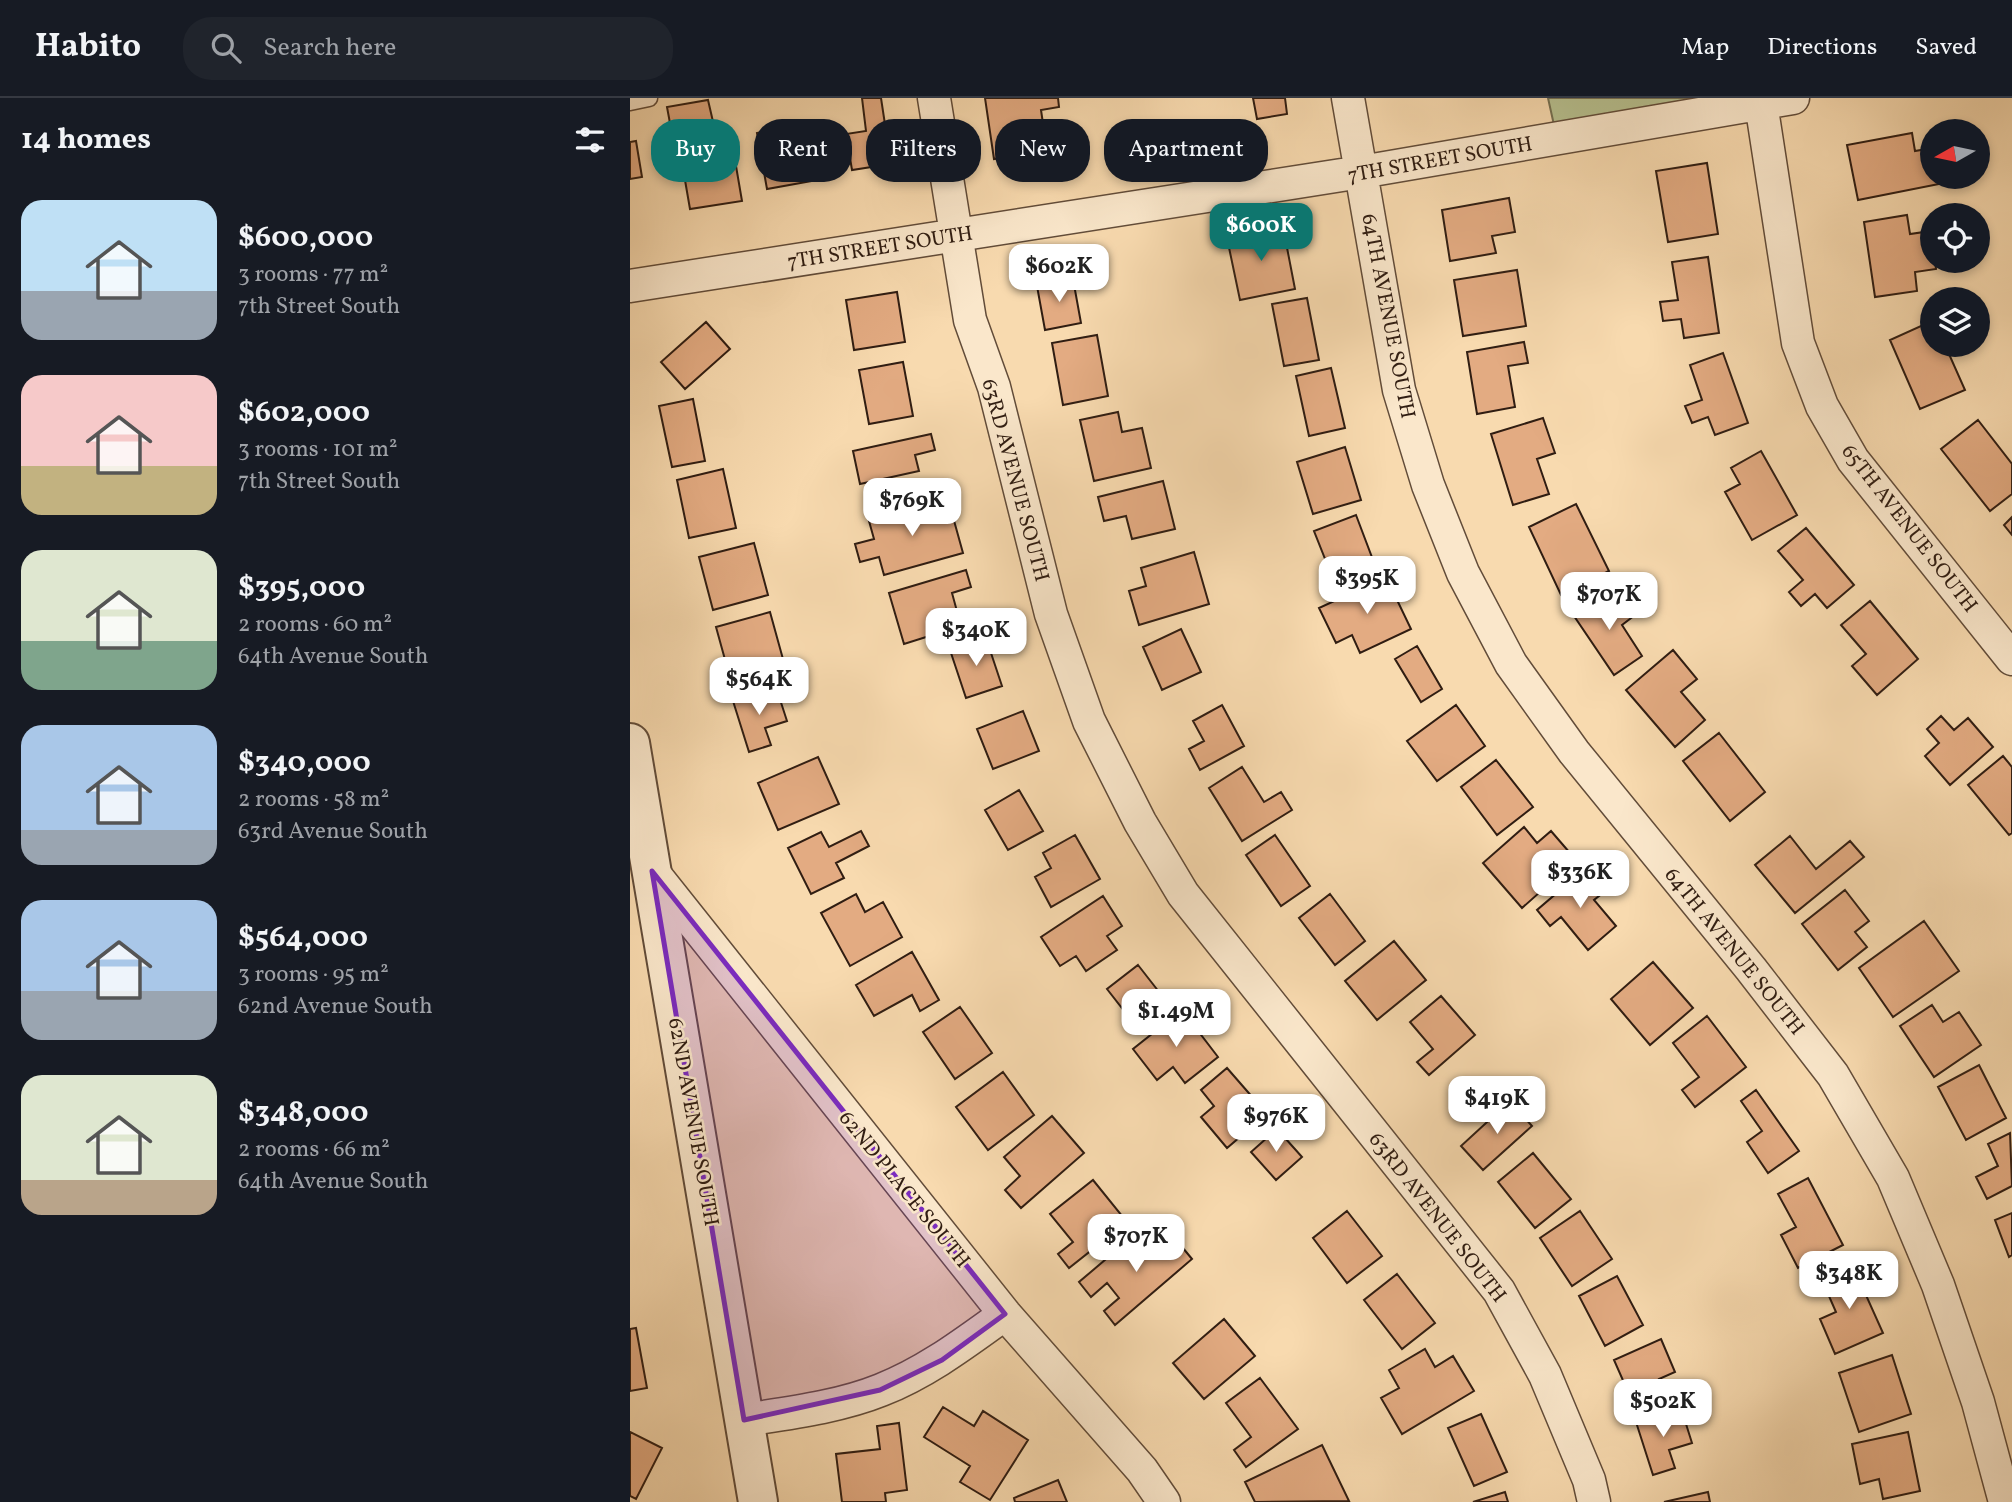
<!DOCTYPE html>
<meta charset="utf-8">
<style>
body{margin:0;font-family:Vollkorn,serif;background:#20242c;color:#f1f3f6;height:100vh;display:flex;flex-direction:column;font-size:26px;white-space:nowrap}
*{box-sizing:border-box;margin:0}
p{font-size:23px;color:#9ea1a6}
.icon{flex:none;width:38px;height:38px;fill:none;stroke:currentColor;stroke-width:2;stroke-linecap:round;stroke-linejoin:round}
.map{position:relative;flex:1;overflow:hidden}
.details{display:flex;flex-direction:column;background:#171b24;width:630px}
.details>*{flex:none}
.guide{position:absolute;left:21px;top:21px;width:665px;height:63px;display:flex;gap:14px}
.needle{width:46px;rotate:261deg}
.tools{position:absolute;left:1290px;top:21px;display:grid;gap:14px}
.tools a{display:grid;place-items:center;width:70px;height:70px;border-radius:50%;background:#171b24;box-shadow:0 4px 10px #0003;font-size:35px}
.price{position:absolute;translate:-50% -60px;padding:0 16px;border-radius:14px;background:#fff;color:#222;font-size:23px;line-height:46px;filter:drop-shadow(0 2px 4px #0008)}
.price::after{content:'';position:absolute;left:50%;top:42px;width:21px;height:16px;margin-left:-10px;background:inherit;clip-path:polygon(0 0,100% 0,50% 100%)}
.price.active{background:#0f766e;color:#fff}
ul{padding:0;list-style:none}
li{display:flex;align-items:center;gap:21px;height:175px;padding:0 21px}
li span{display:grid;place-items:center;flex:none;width:196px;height:140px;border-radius:21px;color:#555}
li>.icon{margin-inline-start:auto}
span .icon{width:84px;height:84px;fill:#fffc;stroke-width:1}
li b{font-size:30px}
h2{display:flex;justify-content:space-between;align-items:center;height:84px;padding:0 21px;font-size:30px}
.pill{padding:0 24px;border-radius:28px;background:#171b24;box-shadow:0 4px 10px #0003;font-size:24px;line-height:63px}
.pill.active{background:#0f766e;color:#fff}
header{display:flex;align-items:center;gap:42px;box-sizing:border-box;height:98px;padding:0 35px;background:#171b24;border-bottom:2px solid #363941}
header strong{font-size:33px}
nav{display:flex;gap:38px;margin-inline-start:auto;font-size:24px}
.search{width:490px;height:63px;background:#20242c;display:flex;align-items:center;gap:18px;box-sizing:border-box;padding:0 24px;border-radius:28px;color:#9ea1a6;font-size:26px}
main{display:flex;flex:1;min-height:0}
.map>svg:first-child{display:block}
.green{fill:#b7c190;stroke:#746f51;stroke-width:2}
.building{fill:#e3ab82;stroke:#301d12;stroke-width:2}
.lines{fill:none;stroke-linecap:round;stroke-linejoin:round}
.service-casing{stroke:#624c39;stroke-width:19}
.minor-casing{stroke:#624c39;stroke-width:35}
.tertiary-casing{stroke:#624c39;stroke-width:42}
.service{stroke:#fae7cb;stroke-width:16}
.minor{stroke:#fae7cb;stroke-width:32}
.tertiary{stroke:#fae7cb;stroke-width:38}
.marked{fill:#7b2cbf;fill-opacity:0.2;stroke:#7b2cbf;stroke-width:5;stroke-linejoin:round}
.labels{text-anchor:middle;stroke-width:5;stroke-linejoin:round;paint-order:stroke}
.street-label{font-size:21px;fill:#301d12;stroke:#fae7cb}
</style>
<header>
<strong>Habito</strong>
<div class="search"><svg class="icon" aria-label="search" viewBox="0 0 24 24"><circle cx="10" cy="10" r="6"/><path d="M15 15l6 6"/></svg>Search here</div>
<nav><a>Map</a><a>Directions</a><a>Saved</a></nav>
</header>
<main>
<section class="details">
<h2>14 homes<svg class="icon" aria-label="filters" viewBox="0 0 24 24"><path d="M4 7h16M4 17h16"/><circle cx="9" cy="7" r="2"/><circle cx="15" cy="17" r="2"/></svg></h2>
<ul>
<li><span style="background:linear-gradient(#bfe0f5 65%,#9aa5b1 0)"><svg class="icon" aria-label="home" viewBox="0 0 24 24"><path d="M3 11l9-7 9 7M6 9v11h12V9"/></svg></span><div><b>$600,000</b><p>3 rooms · 77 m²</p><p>7th Street South</p></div></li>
<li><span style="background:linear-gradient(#f6c9c9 65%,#c2b280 0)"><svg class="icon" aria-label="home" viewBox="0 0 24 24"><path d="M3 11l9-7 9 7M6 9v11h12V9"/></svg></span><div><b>$602,000</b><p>3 rooms · 101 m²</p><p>7th Street South</p></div></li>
<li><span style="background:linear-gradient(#dfe7d0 65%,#7fa58c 0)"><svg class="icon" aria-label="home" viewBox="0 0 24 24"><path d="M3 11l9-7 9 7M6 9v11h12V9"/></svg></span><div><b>$395,000</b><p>2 rooms · 60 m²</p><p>64th Avenue South</p></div></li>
<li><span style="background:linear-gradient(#a9c7e8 75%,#9aa5b1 0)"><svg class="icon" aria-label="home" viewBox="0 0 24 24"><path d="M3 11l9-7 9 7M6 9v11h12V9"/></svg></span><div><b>$340,000</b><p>2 rooms · 58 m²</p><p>63rd Avenue South</p></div></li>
<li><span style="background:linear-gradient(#a9c7e8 65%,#9aa5b1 0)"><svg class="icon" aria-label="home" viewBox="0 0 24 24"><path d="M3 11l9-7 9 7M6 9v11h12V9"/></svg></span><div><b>$564,000</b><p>3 rooms · 95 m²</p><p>62nd Avenue South</p></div></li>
<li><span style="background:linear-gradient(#dfe7d0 75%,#b9a48a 0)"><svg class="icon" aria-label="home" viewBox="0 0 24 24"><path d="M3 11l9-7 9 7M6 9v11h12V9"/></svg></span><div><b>$348,000</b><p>2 rooms · 66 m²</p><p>64th Avenue South</p></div></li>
</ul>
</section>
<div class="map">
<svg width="1382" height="1404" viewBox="0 0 1382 1404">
<rect width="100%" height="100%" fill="#f8daaf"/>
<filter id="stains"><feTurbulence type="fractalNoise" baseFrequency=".00286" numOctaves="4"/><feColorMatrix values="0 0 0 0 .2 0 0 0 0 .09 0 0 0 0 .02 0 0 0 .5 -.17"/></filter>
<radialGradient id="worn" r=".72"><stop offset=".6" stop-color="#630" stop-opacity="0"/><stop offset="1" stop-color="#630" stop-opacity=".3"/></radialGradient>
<path class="green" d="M918 0H1081L924 27Z"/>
<path class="building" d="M232 0H251L261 66 222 72 216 36 236 33Z
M355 0H428L429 9 411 12 417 53 364 61Z
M623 0H655L657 16 627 21Z
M78 2 84 28 42 36 37 9Z
M172 26 175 45 197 41 204 79 137 91 127 35Z
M1282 35 1285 53 1302 50V79H1312L1314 85 1228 102 1217 47Z
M6 43 12 79 0 81V44Z
M69 56 71 74 106 68 112 103 60 111 51 59Z
M1077 65 1088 136 1038 144 1026 73Z
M879 100 885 134 862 138 866 155 820 163 812 112Z
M1277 117 1280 136 1301 133 1302 163H1305L1306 171 1285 174 1287 193 1245 199 1234 124Z
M653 129 665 191 610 202 597 140Z
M1078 159 1089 235 1054 240 1051 221 1033 223 1030 204 1048 202 1042 164Z
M887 172 896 228 833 238 824 182Z
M443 181 451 225 415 232 407 188Z
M267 194 275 244 224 252 216 202Z
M677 200 689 262 654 268 642 206Z
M1302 223V247H1315L1335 292 1290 311 1260 242Z
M76 224 100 251 55 291 31 264Z
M467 237 478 298 433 307 422 245Z
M894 244 898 265 878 268 885 309 847 316 837 254Z
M1093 255 1118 325 1085 337 1078 319 1062 325 1055 308 1072 302 1060 267Z
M273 264 283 318 239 326 229 272Z
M701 270 715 330 679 338 666 278Z
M63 301 75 363 42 369 29 308Z
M488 314 492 334 512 330 521 370 464 383 450 322Z
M913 320 925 355 907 361 919 396 883 407 861 336Z
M1348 322 1382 366V396L1360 413 1311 351Z
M301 336 305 352 285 357 289 373 230 386 223 353Z
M715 349 731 402 683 416 667 364Z
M1131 353 1167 417 1122 442 1095 394 1110 386 1101 370Z
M93 371 106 430 59 440 47 382Z
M533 383 545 431 502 441 496 418 474 423 468 399Z
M318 401 333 455 254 477 249 459 230 464 225 446 244 441 239 423Z
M946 406 979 473 931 497 899 429Z
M726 417 746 470 705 486 684 433Z
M1382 419V437L1374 427Z
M1176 430 1224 487 1197 510 1185 496 1171 508 1159 494 1173 482 1148 453Z
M124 445 138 497 83 512 69 459Z
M564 454 579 506 509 527 499 493 516 488 511 470Z
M336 472 341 489 322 495 331 528 274 546 259 495Z
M756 479 781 531 730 555 722 537 706 545 689 510Z
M971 496 981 512 995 502 1005 517 992 527 1012 558 984 577 942 515Z
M1240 503 1288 561 1247 597 1222 568 1236 556 1211 527Z
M140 514 156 572 102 587 86 529Z
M551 531 571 574 532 592 513 549Z
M356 540 372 588 336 600 320 552Z
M787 548 812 591 791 604 765 561Z
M1043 552 1067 581 1051 594 1075 622 1045 649 996 592Z
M146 589 157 623 135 630 141 647 119 654 103 603Z
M592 607 614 648 570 672 559 651 574 643 563 623Z
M826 607 855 648 807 683 777 643Z
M393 613 409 653 363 671 347 631Z
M1311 618 1324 632 1338 620 1363 649 1320 687 1295 658 1309 645 1297 631Z
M1089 635 1135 694 1100 723 1053 663Z
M1373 658 1382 669V735L1379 737 1338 687Z
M188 659 209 706 148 732 128 685Z
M866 662 903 709 867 737 831 689Z
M612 669 634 704 651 694 662 712 612 743 579 690Z
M389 692 413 733 378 752 355 712Z
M894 729 907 745 921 733 946 762 892 810 853 765Z
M231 733 239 748 206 765 214 780 181 796 158 750 191 734 199 749Z
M445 737 470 781 421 809 405 779 421 770 413 755Z
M645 737 680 788 651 808 616 757Z
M1160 738 1186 771 1220 743 1234 759 1165 815 1125 767Z
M955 771 974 794 964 802 986 828 958 852 931 819 920 828 907 812Z
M1215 792 1239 823 1225 834 1237 849 1208 872 1172 826Z
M226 796 235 814 253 804 272 839 220 868 191 815Z
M700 796 735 843 705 867 669 820Z
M473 798 492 828 477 838 487 852 456 873 446 858 430 868 411 839Z
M1294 823 1329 873 1263 919 1229 870Z
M764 843 796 882 747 922 715 883Z
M282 854 309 902 290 913 282 897 244 918 226 887Z
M1023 864 1063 910 1020 947 981 901Z
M508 867 540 908 509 932 477 891Z
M811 898 845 937 799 977 787 964 803 951 780 924Z
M1302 907 1313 924 1329 914 1351 947 1304 979 1270 928Z
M330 909 362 955 325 981 293 934Z
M552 912 588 959 555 985 543 969 527 982 503 951Z
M1077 918 1116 969 1065 1009 1052 992 1069 979 1043 945Z
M1349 967 1376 1020 1336 1042 1308 989Z
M597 970 637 1016 597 1050 571 1019 584 1008 571 992Z
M373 974 404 1017 358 1052 326 1009Z
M1126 992 1169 1053 1138 1075 1117 1044 1132 1033 1111 1003Z
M880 1003 902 1028 853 1072 831 1048Z
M422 1018 454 1055 391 1110 375 1092 390 1078 374 1059Z
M647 1031 672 1059 646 1082 621 1054Z
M1380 1035 1382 1088 1357 1101 1346 1079 1368 1068 1358 1046Z
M903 1055 941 1101 905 1130 868 1084Z
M1178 1080 1213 1147 1168 1170 1151 1137 1166 1129 1148 1096Z
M463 1082 497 1124 439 1170 428 1156 443 1144 420 1116Z
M717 1113 752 1158 717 1185 683 1140Z
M950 1113 982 1161 942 1188 910 1140Z
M1382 1115V1157L1379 1159 1365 1122Z
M538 1132 562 1161 485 1227 474 1213 489 1200 477 1185 461 1199 449 1184 495 1145 508 1159Z
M1222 1166 1253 1235 1205 1256 1190 1221 1206 1214 1191 1180Z
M767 1176 805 1225 772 1251 734 1202Z
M987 1178 1013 1227 975 1248 949 1198Z
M594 1221 625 1258 574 1301 543 1265Z
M6 1230 17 1290 0 1293V1231Z
M1031 1241 1045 1274 1029 1281 1037 1298 1006 1312 984 1262Z
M795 1251 805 1269 823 1258 844 1293 772 1336 751 1300 769 1290 759 1272Z
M1262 1257 1281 1316 1229 1334 1209 1275Z
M630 1280 668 1331 616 1369 604 1352 621 1339 596 1305Z
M313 1309 344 1328 353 1313 398 1342 360 1402 330 1384 340 1368 294 1339Z
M1051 1310 1062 1345 1039 1352 1045 1370 1023 1377 1006 1324Z
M851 1316 877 1374 844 1388 818 1330Z
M269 1325 277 1392 255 1395 256 1404H212L206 1356 250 1351 247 1328Z
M0 1334 32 1350 6 1401 0 1398Z
M1278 1334 1290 1393 1253 1401 1249 1381 1230 1386 1222 1346Z
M692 1347 719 1403 625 1404 615 1384Z
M428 1382 437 1404H385L384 1400Z
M875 1394 878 1404H843Z
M1078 1394 1080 1404H1034Z"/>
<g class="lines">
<defs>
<path id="service" d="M0 4 19 0"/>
<path id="minor" d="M304 0 340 222 364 289 421 516 459 623 510 724 553 796 869 1193 915 1277 959 1382 964 1404
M718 0 769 292 798 387 833 475 881 566 944 654 1121 871 1203 977 1263 1080 1308 1187 1348 1304 1375 1404
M1131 5 1168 245 1192 308 1223 362 1382 561
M0 188 731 74 1163 0
M22 773 375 1216 512 1372 534 1404
M114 1322C159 1315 209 1309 251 1292 297 1274 336 1244 375 1216"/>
<path id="tertiary" d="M0 645 128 1404"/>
</defs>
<use href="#service" class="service-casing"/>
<use href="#minor" class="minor-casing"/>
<use href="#tertiary" class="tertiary-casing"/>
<use href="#service" class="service"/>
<use href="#minor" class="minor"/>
<use href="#tertiary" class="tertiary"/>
</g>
<path class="marked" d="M22 773 375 1216 312 1262 250 1292 114 1322Z"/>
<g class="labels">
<g class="street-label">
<text transform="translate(810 61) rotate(-10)" y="7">7TH STREET SOUTH</text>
<text transform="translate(250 149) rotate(-9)" y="7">7TH STREET SOUTH</text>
<text transform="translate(759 218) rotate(79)" y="7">64TH AVENUE SOUTH</text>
<text transform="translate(386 382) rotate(75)" y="7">63RD AVENUE SOUTH</text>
<text transform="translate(1280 430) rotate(52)" y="7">65TH AVENUE SOUTH</text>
<text transform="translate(1105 853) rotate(51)" y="7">64TH AVENUE SOUTH</text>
<text transform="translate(64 1024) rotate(80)" y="7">62ND AVENUE SOUTH</text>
<text transform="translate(275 1091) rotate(51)" y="7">62ND PLACE SOUTH</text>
<text transform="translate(808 1119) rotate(52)" y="7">63RD AVENUE SOUTH</text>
</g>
</g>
<rect width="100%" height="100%" filter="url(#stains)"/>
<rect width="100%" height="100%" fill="url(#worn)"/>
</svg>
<div class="tools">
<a><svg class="needle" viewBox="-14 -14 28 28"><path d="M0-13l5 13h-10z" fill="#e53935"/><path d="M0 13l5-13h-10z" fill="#9ea1a6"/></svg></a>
<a><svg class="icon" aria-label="locate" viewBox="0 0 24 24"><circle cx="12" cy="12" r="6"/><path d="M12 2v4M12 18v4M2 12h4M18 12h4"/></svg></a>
<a><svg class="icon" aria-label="layers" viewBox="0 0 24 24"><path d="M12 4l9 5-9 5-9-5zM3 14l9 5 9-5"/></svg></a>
</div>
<b class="price active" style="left:631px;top:165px">$600K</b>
<b class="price" style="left:429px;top:206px">$602K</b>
<b class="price" style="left:282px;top:440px">$769K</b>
<b class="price" style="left:737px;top:518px">$395K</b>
<b class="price" style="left:979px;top:534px">$707K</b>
<b class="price" style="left:346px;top:570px">$340K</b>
<b class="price" style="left:129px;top:619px">$564K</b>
<b class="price" style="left:950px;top:812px">$336K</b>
<b class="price" style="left:546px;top:951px">$1.49M</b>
<b class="price" style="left:867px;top:1038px">$419K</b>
<b class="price" style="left:646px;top:1056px">$976K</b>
<b class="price" style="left:506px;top:1176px">$707K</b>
<b class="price" style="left:1219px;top:1213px">$348K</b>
<b class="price" style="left:1033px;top:1341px">$502K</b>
<div class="guide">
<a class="pill active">Buy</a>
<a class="pill">Rent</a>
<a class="pill">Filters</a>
<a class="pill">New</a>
<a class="pill">Apartment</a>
</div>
</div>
</main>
